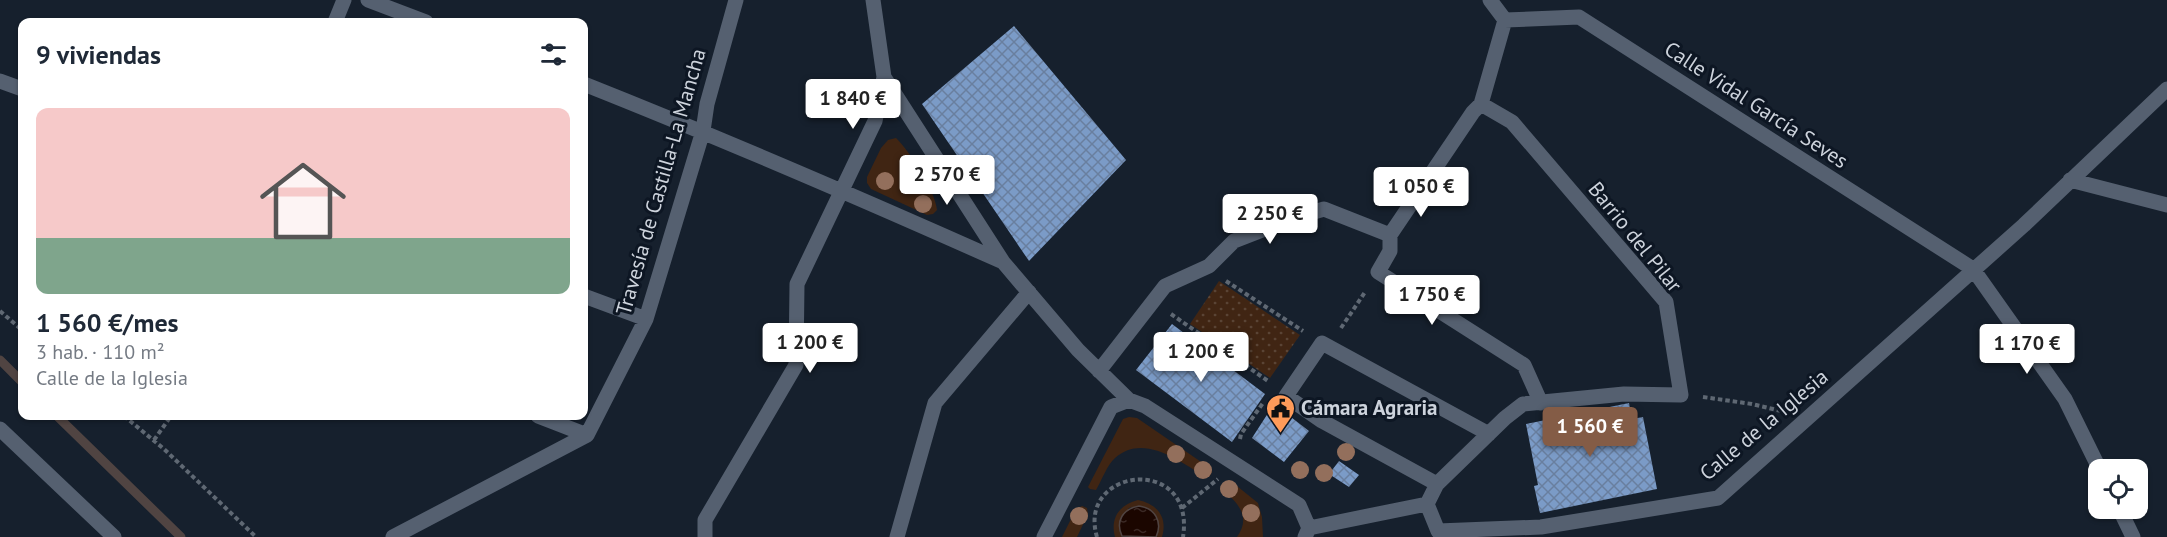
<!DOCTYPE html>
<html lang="es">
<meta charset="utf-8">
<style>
body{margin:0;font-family:"PT Sans",sans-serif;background:#f2f2f3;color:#1f2937;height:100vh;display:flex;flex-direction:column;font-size:22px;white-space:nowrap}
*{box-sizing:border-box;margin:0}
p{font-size:20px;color:#747a83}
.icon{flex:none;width:33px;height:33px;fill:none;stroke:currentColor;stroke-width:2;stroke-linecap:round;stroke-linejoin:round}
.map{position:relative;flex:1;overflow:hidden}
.drawer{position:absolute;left:18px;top:18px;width:570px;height:402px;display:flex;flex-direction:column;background:#fff;border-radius:12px;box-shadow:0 2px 4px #0004}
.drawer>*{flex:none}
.tools{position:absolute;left:2088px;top:459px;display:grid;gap:12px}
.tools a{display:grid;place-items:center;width:60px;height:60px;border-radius:12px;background:#fff;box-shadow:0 2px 4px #0004;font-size:30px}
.price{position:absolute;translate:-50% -51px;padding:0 14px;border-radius:6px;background:#fff;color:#222;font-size:20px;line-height:39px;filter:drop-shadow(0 2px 3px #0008)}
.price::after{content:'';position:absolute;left:50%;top:36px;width:18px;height:14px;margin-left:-9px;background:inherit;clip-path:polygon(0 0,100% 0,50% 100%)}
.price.active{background:#845c46;color:#fff}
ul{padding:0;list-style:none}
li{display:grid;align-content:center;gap:12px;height:318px;padding:0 18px}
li+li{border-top:2px solid #e0e1e3}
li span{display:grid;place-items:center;height:186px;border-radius:12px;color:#555}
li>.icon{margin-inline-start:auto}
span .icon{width:108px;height:108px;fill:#fffc;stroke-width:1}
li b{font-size:26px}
h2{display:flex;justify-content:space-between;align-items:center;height:72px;padding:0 18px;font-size:26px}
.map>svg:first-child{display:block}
.grass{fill:url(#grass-dots)}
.garden{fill:#402513}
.water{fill:url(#water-ripples);stroke:#504442;stroke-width:1.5}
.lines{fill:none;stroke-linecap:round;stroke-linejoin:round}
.stream{stroke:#504442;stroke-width:9}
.building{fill:url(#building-cross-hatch)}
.path{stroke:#5f6873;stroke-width:4;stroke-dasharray:4.5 3;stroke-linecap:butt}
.minor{stroke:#556070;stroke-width:15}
.tree{fill:#936f5c}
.labels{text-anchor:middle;stroke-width:6;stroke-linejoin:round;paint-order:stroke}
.street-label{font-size:21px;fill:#cdd3dc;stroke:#0d1623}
.poi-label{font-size:21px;font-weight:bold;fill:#cdd3dc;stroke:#0d1623;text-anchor:start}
</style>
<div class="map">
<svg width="2167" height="537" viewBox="0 0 2167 537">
<defs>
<pattern id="grass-dots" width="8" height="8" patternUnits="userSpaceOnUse" patternTransform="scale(1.5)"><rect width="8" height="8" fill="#402513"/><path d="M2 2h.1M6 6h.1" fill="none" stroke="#5a4435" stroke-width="1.8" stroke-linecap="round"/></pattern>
<pattern id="water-ripples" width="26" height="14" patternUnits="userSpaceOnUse" patternTransform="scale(1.5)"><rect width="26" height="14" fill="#1b0600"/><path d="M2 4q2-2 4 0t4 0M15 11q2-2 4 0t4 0" fill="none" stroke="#3b2925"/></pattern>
<pattern id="building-cross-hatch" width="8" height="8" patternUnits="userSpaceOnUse" patternTransform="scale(1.5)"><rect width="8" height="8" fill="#7b9bc7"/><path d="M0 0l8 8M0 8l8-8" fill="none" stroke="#697f9f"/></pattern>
</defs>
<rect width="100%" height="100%" fill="#16202d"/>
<path class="grass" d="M1219 281 1300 335 1270 378 1190 324Z"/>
<path class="garden" d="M896 138C911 153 935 190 937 210L933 214 927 215 871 189 867 183V177L881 148 888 140Z
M1129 417 1137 418 1210 468 1212 472 1209 477 1204 476C1179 461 1143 433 1115 458 1107 465 1102 480 1096 490L1090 489 1088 487 1123 419Z
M1226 482H1232L1258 503 1262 517 1263 537H1237C1251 517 1239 504 1223 490Z
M1138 500C1157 504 1168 517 1162 537H1156L1157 534 1139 506 1129 508 1119 523 1122 537H1115C1110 518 1119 505 1138 500Z
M1082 506 1087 508 1088 514 1077 537H1062L1076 509Z"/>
<path class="water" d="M1139 506C1155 508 1163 522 1156 537L1122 536C1115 521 1123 509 1139 506Z"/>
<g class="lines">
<path class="stream" d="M0 360 22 382
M57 416 181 537"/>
</g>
<path class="building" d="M1014 26 1126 160 1029 261 922 104Z
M1172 324 1265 394 1232 442 1136 370Z
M1629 403 1632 419 1643 417 1657 489 1540 513 1534 486 1538 485 1526 424Z
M1274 404 1309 431 1284 462 1252 438Z
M1339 461 1359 475 1349 487 1329 474Z"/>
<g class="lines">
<path class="path" d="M1226 281 1303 331
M0 311 22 330
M1171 314 1268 381
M1341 328 1365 292
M1703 397 1752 404 1781 411
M124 416 164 449 256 537
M1240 439 1241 434 1263 403
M154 440 171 416
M1182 508 1218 479
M1097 537C1076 467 1196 454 1183 537"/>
<path class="minor" d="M368 0 426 22
M873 0 884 77 1003 262 1078 350 1129 400
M1490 0 1505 20
M1505 20 1579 17 1973 269 2065 399 2100 470
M335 22 344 0
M0 81 22 89
M584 84C725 140 864 200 1003 262
M2070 180 2167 205
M1390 235V251L1378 272 1524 365 1541 403
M584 296 646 319
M1099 371 1165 286 1209 266 1234 241 1290 219 1324 209 1390 235 1473 112 1481 104
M538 416 587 435
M0 429 114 537
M1437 484 1322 421 1286 396 1322 343 1489 434
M1427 504 1438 531 1541 527 1718 498 2024 225 2167 89
M1427 504 1437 484 1505 418 1523 404 1624 394 1681 395 1666 302 1512 122 1481 104 1505 20
M2119 508 2133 537
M1309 528 1427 504
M393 537 587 435 646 319 703 131 707 104 736 0
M705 537V520L796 365 797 284 875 121 884 77
M897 537 935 403 1029 292
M1044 537 1111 407 1129 400 1145 406 1299 505 1309 528 1305 537"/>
</g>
<g class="tree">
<circle cx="885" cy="181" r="9"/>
<circle cx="923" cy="204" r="9"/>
<circle cx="1346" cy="452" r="9"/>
<circle cx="1176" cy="454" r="9"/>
<circle cx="1203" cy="470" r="9"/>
<circle cx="1300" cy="470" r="9"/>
<circle cx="1324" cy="473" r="9"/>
<circle cx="1229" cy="489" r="9"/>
<circle cx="1251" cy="513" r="9"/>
<circle cx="1079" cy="516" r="9"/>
</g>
<defs>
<symbol id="civic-pin" viewBox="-11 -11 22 30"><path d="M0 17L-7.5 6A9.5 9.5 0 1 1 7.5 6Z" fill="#ff9b59" stroke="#0d1623"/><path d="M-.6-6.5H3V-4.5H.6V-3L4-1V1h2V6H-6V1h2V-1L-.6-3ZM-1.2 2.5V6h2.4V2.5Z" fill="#111"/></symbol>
</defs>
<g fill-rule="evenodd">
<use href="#civic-pin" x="1264" y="392" width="33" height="45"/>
</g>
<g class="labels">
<g class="street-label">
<text transform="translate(1756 105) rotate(33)" y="7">Calle Vidal García Seves</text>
<text transform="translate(661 182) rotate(-74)" y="7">Travesía de Castilla-La Mancha</text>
<text transform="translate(1635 237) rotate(51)" y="7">Barrio del Pilar</text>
<text transform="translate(1764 425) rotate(-40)" y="7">Calle de la Iglesia</text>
</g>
<g class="poi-label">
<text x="1301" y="415">Cámara Agraria</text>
</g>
</g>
</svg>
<div class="tools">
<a><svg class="icon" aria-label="locate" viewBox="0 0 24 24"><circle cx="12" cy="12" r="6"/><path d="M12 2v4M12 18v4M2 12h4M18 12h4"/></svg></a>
</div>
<b class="price" style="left:853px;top:130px">1 840 €</b>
<b class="price" style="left:947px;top:206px">2 570 €</b>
<b class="price" style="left:1421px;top:218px">1 050 €</b>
<b class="price" style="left:1270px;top:245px">2 250 €</b>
<b class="price" style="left:1432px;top:326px">1 750 €</b>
<b class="price" style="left:810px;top:374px">1 200 €</b>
<b class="price" style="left:2027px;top:375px">1 170 €</b>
<b class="price" style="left:1201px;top:383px">1 200 €</b>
<b class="price active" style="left:1590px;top:458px">1 560 €</b>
<section class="drawer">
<h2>9 viviendas<svg class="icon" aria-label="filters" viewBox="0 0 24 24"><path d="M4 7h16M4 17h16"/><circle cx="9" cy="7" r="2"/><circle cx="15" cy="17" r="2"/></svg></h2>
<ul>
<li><span style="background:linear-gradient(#f6c9c9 70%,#7fa58c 0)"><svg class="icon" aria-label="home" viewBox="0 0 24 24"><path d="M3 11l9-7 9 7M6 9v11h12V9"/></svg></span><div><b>1 560 €/mes</b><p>3 hab. · 110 m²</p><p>Calle de la Iglesia</p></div></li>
</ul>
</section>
</div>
